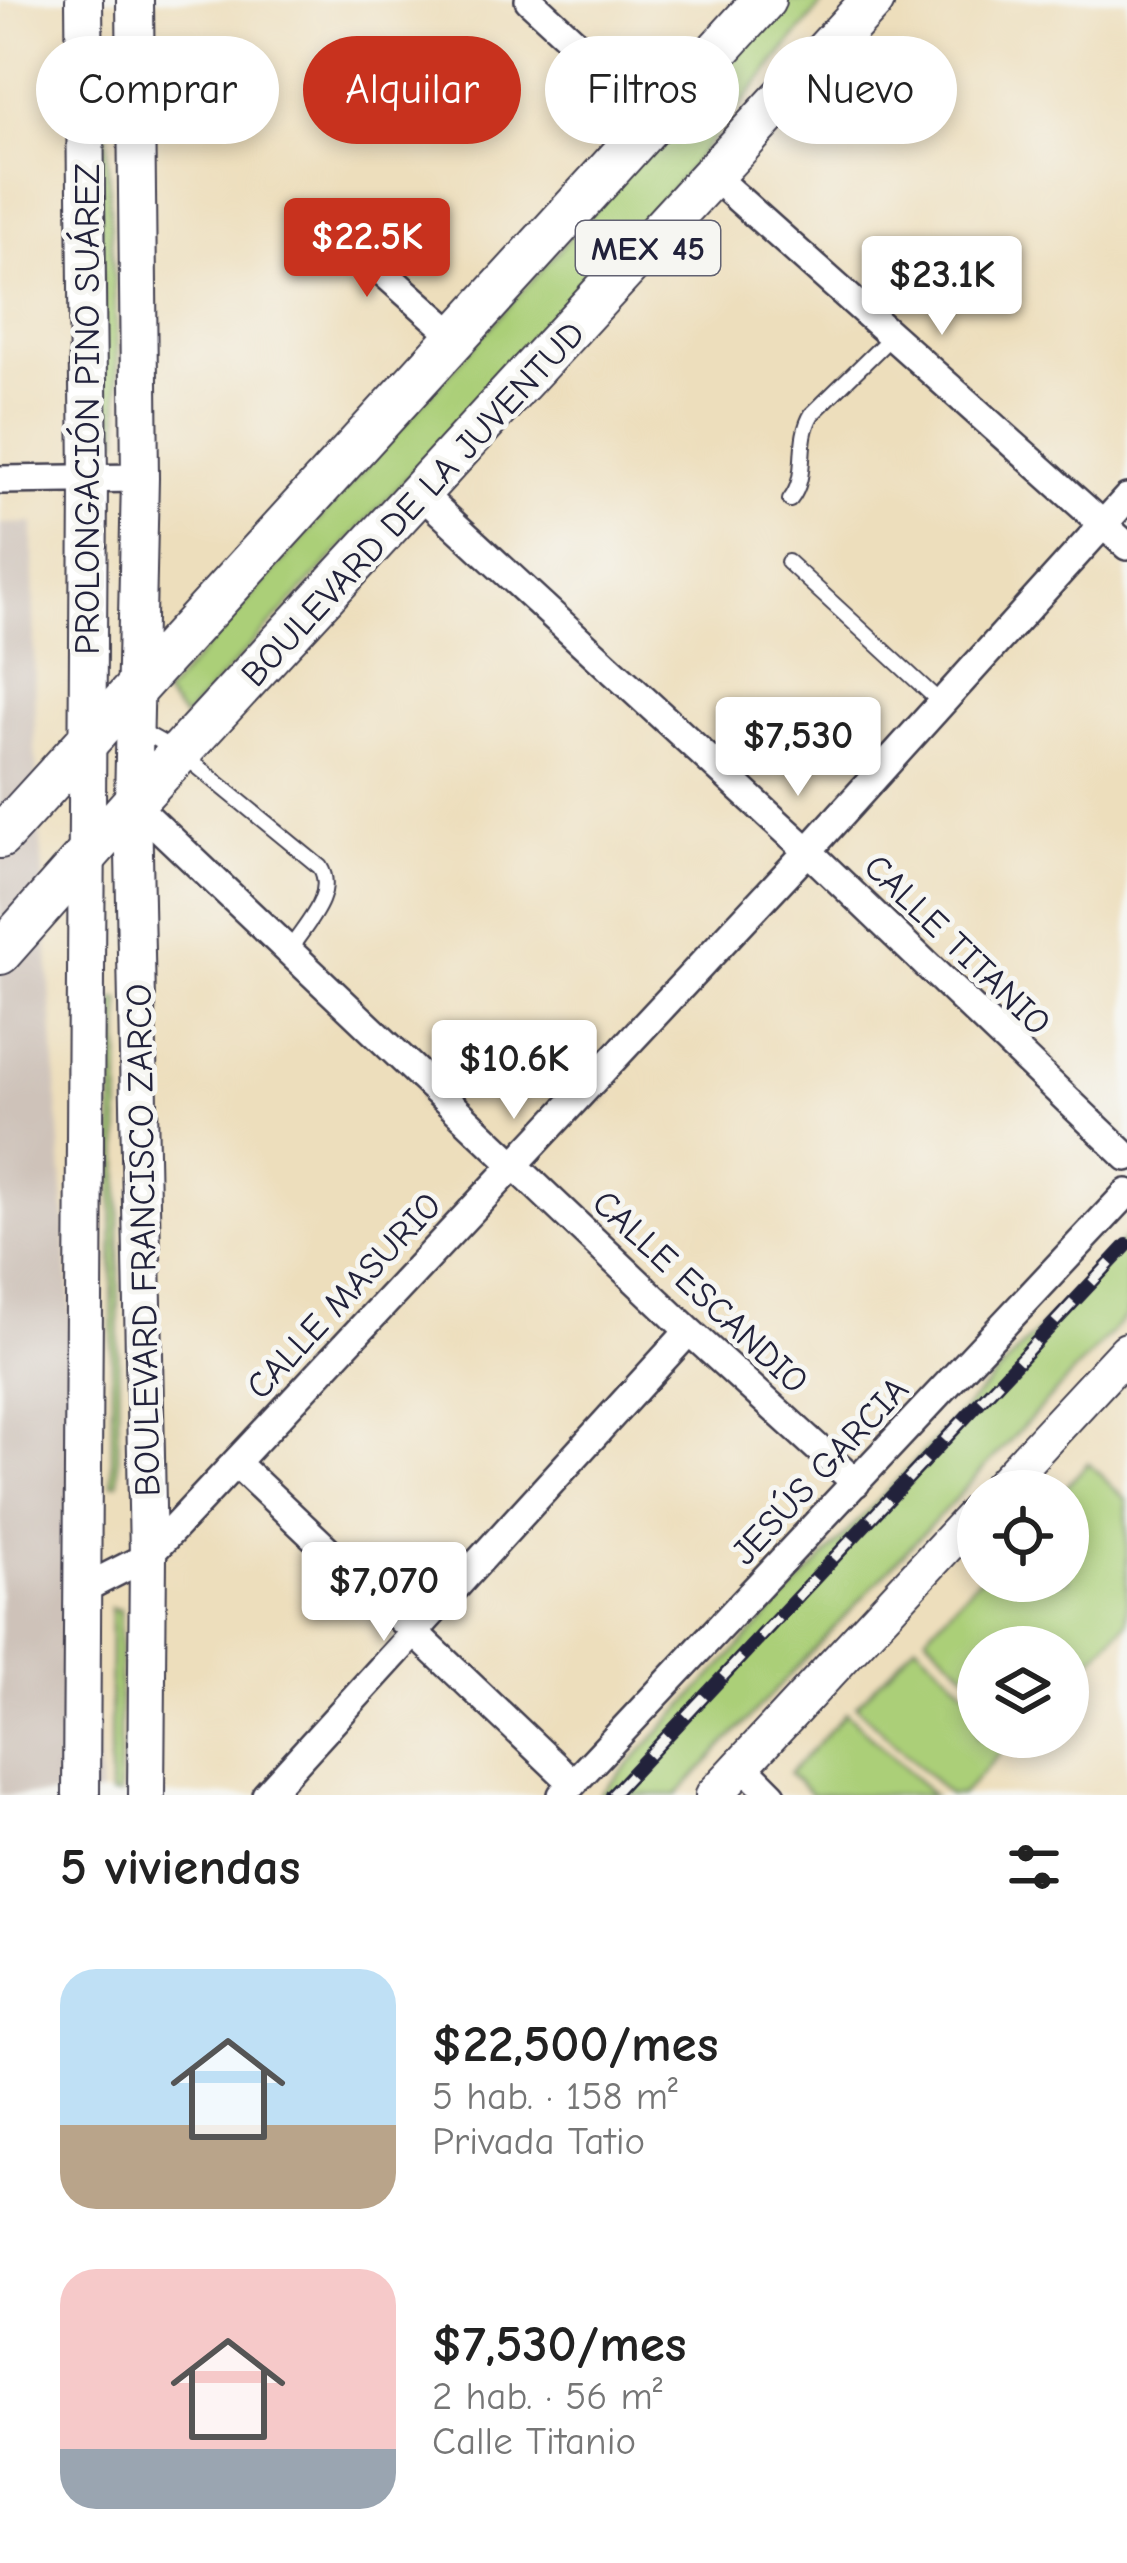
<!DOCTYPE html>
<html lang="es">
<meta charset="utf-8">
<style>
body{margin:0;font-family:"Comic Neue",sans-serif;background:#f6f6f6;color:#222;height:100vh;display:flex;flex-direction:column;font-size:45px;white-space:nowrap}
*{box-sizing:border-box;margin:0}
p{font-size:39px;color:#767676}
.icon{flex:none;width:66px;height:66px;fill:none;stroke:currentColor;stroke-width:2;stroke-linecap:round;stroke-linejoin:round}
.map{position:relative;height:1795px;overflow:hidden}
.side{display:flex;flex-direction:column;background:#fff;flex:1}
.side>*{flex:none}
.top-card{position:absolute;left:36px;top:36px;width:1056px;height:108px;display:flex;gap:24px}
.tools{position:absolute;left:957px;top:1470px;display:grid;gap:24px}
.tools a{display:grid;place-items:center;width:132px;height:132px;border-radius:50%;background:#fff;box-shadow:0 6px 18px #0003;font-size:60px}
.price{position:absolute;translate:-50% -102px;padding:0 27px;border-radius:12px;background:#fff;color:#222;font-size:39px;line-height:78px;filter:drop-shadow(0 3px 6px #0008)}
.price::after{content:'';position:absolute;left:50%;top:72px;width:36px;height:27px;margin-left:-18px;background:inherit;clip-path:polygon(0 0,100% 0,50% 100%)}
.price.selected{background:#c8321e;color:#fff}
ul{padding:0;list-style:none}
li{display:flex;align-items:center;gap:36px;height:300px;padding:0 60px}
li span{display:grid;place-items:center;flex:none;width:336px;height:240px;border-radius:36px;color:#555}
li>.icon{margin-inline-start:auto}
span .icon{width:144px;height:144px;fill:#fffc;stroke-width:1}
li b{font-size:51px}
h2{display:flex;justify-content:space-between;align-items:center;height:144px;padding:0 60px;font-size:51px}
.chip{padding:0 42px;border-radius:54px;background:#fff;box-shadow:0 6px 18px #0003;font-size:42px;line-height:108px}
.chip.selected{background:#c8321e;color:#fff}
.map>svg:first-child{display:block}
.industrial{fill:#cec2b9}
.green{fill:#abcf78;stroke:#66785a;stroke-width:3}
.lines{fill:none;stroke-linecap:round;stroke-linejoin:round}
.lane-casing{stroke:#403e4e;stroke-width:18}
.street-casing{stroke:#403e4e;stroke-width:32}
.secondary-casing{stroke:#403e4e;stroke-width:40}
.primary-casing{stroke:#403e4e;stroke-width:46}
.lane{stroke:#fff;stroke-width:14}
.street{stroke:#fff;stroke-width:27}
.secondary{stroke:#fff;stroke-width:36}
.primary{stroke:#fff;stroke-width:42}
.rail-casing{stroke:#22223b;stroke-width:14}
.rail{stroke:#f6f6f2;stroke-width:9;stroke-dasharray:27;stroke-linecap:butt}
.labels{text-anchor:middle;stroke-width:10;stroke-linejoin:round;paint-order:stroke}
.shield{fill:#f6f6f2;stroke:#626272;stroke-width:3}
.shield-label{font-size:33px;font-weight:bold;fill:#22223b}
.street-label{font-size:36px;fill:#22223b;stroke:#f6f6f2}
</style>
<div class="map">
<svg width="1127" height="1795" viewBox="0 0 1127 1795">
<rect width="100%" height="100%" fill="#f6f6f2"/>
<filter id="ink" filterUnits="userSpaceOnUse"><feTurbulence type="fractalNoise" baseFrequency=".00833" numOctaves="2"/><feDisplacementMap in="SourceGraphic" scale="24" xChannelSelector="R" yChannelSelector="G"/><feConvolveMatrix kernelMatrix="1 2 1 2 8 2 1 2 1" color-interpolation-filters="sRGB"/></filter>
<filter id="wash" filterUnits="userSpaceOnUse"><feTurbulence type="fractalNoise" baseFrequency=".004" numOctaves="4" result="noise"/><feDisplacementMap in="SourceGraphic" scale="48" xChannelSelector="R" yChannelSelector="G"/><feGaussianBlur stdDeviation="2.7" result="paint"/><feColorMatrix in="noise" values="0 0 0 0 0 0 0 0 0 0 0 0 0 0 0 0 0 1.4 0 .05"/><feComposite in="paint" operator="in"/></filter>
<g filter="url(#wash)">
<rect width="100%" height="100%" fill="#eddebc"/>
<path class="industrial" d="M33 523 35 745 101 1795H0V524Z"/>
<path class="green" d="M780 0H825L658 207 184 718 164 695Z
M98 113 106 115C109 223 119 331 119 440L110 439 104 390Z
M113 999 120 1000 118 1483 112 1484Z
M1127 1236V1316L677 1795H600Z
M1088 1463 1127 1501V1622L1068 1685V1647H978V1684L926 1635 978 1579 1068 1581V1491H1062Z
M111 1608 120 1610 119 1795H110Z
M916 1643 978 1702V1737H1016L961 1795H949L856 1706Z
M846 1713 933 1795H812L789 1774Z"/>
</g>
<g filter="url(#ink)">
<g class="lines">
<defs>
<path id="lane" d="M790 500C810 475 795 442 812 414L892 336
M788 562 941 703
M136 728 181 753 320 867C337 894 305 925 290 949"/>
<path id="street" d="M529 0 655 116
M714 177 1127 546
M322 218 455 336
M0 480 140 478
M420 493 808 851 1127 1157
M133 803 689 1331 856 1483
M236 1463 573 1783
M83 1589 148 1556 808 851 1127 498
M742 1765 772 1795
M266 1795 689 1331
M562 1795 1127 1193"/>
<path id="secondary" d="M135 0 140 478 133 803 148 1556 146 1795
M997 1491 1127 1351
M81 1795 89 480 84 0
M714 1795 978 1511"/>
<path id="primary" d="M0 837 764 0
M0 953 133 803 873 0"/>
</defs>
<use href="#lane" class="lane-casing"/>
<use href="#street" class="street-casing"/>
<use href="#secondary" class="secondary-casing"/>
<use href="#primary" class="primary-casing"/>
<use href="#lane" class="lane"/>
<use href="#street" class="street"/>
<use href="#secondary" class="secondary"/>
<use href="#primary" class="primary"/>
<defs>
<path id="rail" d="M612 1795 1127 1245"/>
</defs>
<use href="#rail" class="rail-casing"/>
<use href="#rail" class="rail"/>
</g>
</g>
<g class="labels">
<rect class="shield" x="576" y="221" width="144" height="54" rx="9"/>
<g class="shield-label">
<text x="648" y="260">MEX 45</text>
</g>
<g class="street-label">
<text transform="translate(86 409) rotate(-90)" y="13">PROLONGACIÓN PINO SUÁREZ</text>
<text transform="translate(412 503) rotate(-47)" y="13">BOULEVARD DE LA JUVENTUD</text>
<text transform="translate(958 944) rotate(44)" y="13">CALLE TITANIO</text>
<text transform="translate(142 1240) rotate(-91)" y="13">BOULEVARD FRANCISCO ZARCO</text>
<text transform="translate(701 1291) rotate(43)" y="13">CALLE ESCANDIO</text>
<text transform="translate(343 1295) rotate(-47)" y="13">CALLE MASURIO</text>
<text transform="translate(819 1470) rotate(-47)" y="13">JESÚS GARCIA</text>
</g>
</g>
</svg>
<div class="tools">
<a><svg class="icon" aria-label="locate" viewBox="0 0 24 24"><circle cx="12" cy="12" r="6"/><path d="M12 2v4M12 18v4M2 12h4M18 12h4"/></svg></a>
<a><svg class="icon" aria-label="layers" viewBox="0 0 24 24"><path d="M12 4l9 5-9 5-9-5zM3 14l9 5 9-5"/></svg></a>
</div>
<b class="price selected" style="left:367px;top:300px">$22.5K</b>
<b class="price" style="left:942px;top:338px">$23.1K</b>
<b class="price" style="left:798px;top:799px">$7,530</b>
<b class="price" style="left:514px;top:1122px">$10.6K</b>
<b class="price" style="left:384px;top:1644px">$7,070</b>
<div class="top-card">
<a class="chip">Comprar</a>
<a class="chip selected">Alquilar</a>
<a class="chip">Filtros</a>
<a class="chip">Nuevo</a>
</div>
</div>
<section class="side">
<h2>5 viviendas<svg class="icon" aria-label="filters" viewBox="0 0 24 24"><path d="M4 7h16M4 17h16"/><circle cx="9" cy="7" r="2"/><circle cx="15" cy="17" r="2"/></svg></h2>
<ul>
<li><span style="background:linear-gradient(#bfe0f5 65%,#b9a48a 0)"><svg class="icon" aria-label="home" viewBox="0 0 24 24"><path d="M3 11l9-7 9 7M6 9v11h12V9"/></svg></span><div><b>$22,500/mes</b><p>5 hab. · 158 m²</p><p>Privada Tatio</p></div></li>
<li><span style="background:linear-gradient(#f6c9c9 75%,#9aa5b1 0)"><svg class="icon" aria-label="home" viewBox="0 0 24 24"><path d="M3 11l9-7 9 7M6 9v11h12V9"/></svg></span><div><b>$7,530/mes</b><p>2 hab. · 56 m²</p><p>Calle Titanio</p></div></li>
</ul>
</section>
